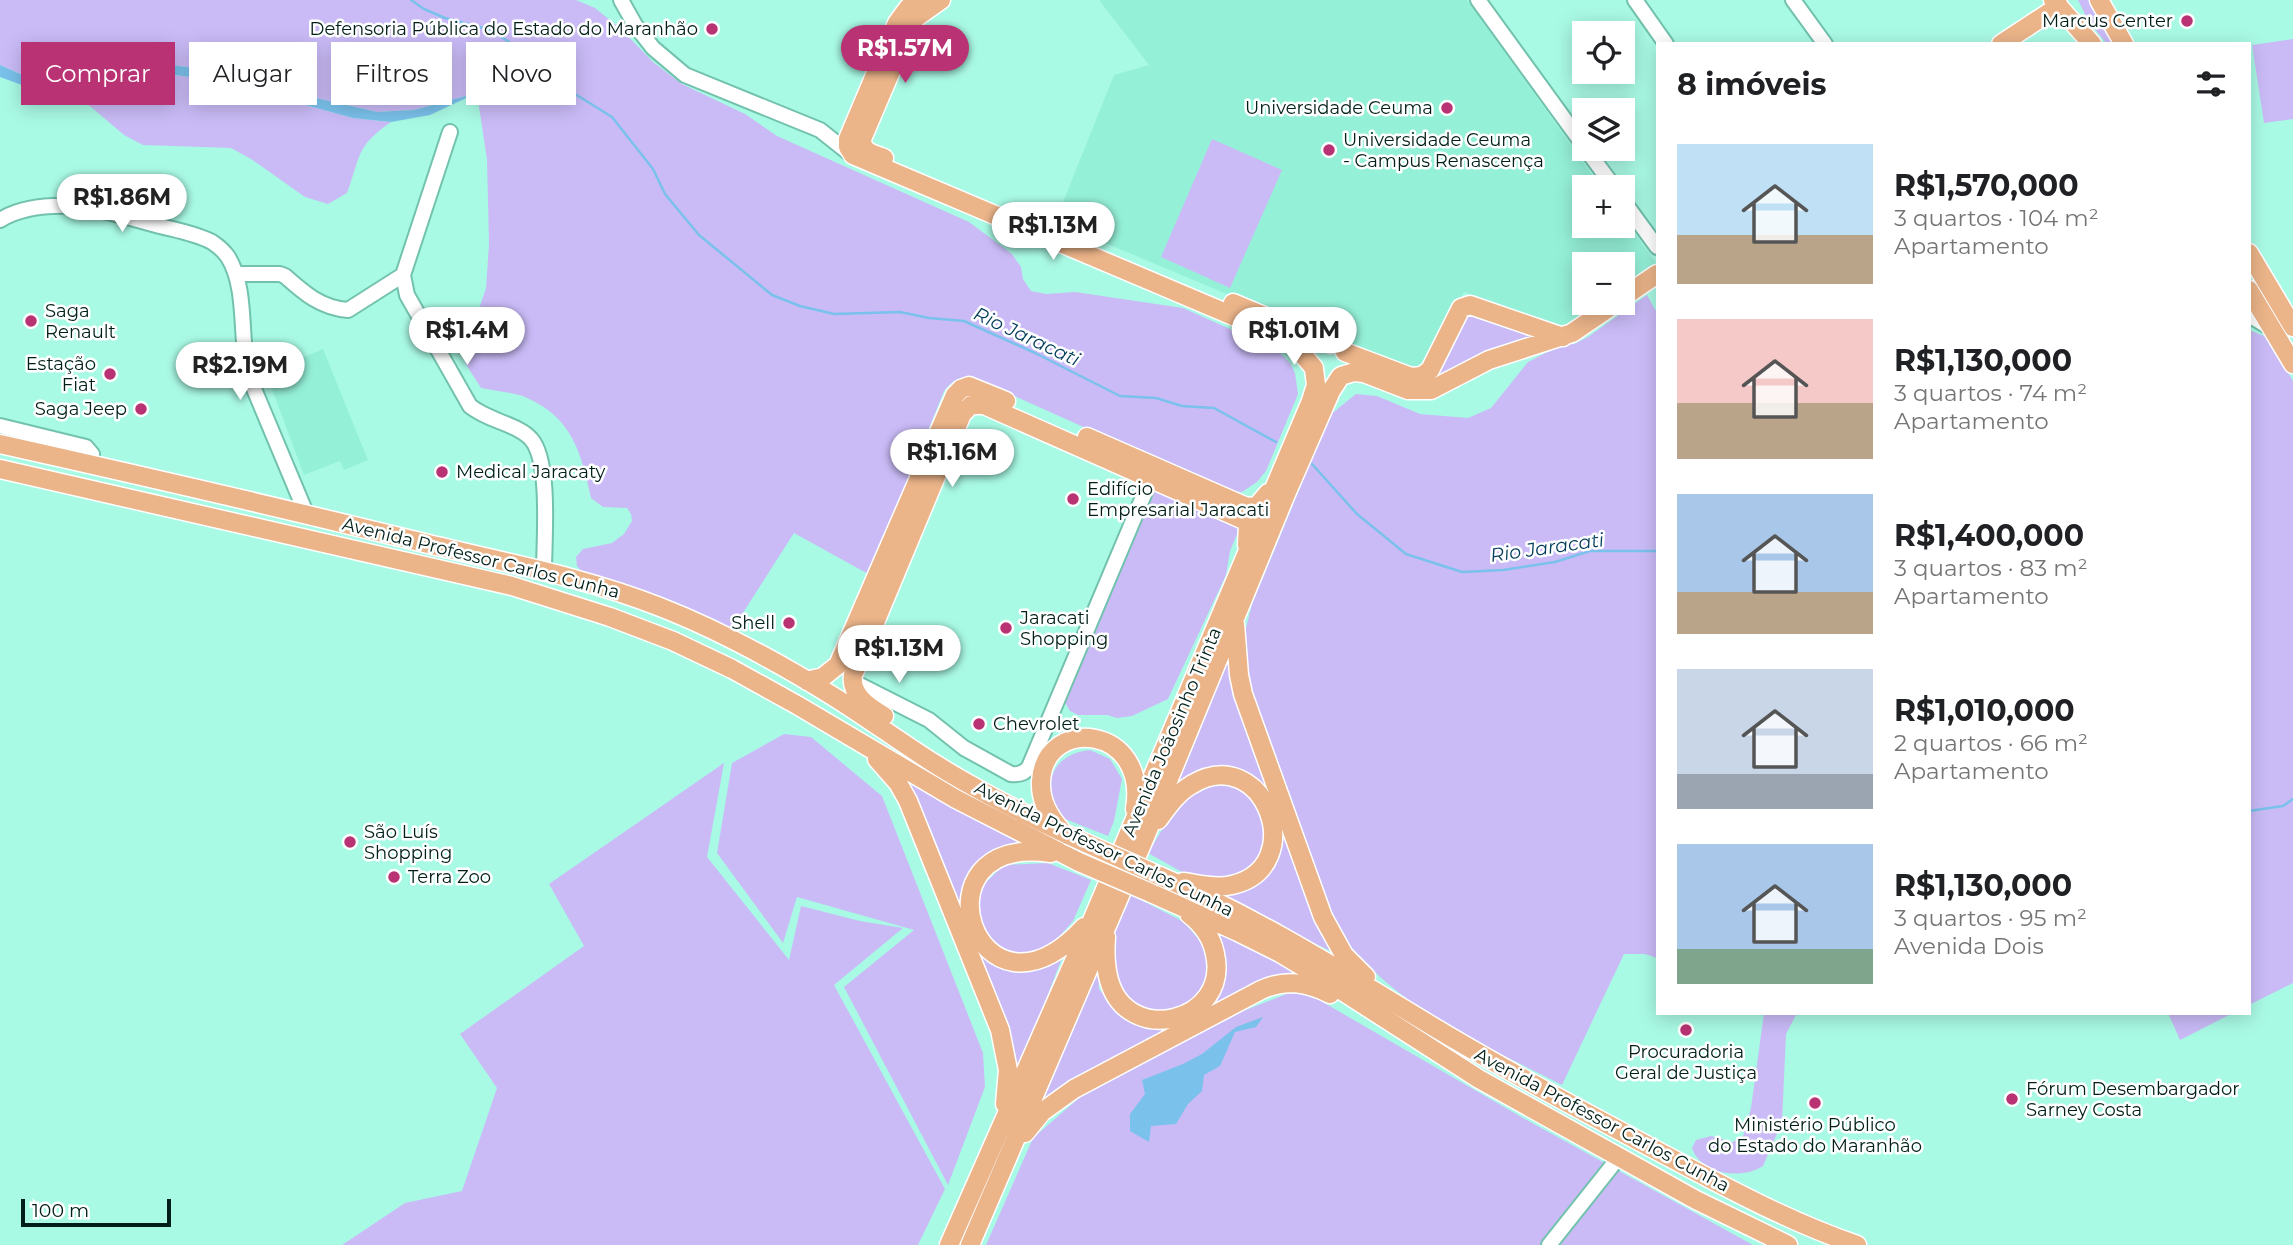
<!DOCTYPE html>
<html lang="pt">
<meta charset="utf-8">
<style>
body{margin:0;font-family:Montserrat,sans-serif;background:#f2f2f2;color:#202124;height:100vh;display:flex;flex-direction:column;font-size:26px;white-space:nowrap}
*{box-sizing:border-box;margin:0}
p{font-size:23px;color:#757577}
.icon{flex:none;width:38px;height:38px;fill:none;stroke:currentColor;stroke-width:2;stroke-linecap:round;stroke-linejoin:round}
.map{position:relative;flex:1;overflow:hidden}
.sheet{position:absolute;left:1656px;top:42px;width:595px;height:973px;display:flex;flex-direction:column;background:#fff;border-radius:0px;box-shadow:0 4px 18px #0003}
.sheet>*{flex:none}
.hud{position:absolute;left:21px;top:42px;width:665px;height:63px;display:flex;gap:14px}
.fabs{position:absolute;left:1572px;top:21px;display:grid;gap:14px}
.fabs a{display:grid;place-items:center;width:63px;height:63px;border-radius:0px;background:#fff;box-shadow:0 4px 18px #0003;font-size:35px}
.scale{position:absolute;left:21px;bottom:18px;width:150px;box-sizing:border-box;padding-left:7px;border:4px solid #001f18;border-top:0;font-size:19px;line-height:24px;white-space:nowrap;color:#001f18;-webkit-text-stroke:5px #fff;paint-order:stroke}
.price{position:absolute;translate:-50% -60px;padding:0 16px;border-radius:24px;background:#fff;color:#222;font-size:23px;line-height:46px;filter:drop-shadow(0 2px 4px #0008)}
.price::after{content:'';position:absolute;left:50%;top:42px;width:21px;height:16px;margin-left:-10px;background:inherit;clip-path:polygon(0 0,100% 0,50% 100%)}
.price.active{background:#b93273;color:#fff}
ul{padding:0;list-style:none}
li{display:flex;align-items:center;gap:21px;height:175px;padding:0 21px}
li span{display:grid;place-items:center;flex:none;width:196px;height:140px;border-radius:0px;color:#555}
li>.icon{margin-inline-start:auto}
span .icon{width:84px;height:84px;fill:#fffc;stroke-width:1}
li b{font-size:30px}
h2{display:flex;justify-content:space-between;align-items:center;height:84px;padding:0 21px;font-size:30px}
.pill{padding:0 24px;border-radius:0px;background:#fff;box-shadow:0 4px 18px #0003;font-size:24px;line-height:63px}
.pill.active{background:#b93273;color:#fff}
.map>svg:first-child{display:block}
.built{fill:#95f0d8}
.green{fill:#cabbf7}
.water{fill:#7ac1eb}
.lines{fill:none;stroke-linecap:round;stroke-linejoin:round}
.stream{stroke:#7ac1eb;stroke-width:2.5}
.minor-casing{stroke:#72c2ad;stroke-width:18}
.major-casing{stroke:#fff;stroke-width:21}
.minor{stroke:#fff;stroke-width:14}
.major{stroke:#ebb489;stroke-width:18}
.major-bridge-casing{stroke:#fff;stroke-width:21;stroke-linecap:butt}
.major-bridge{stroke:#ebb489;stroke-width:18}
.poi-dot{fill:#b93273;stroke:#fff;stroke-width:2.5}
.labels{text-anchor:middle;stroke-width:5;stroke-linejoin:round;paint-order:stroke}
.poi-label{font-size:18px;fill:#001f18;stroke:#fff;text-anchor:start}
.street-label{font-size:18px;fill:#001f18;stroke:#fff}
.water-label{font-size:19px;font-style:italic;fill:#003e5a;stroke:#fff}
</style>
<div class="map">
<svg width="2293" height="1245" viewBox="0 0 2293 1245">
<rect width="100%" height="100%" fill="#a9fae5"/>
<path class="built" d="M1099 0H1467L1601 187H1584V226H1622V216L1657 264 1622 287V264H1584V303H1599L1563 327 1464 292 1428 366 1413 372 1055 222 1114 75 1149 65Z
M323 349 368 460 344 470 340 461 304 475 266 373Z"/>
<path class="green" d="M0 0H576L595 8 621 29 653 62 682 84 745 114 777 136 969 222 1012 254 1021 267 1023 279 1031 291 1046 294 1075 292 1183 308 1277 350 1290 363 1295 373 1298 394 1266 471 1257 482 1242 492 1226 491 972 377C958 377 952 381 944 391L870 575 794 533 730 633 672 603 645 592 581 571 577 566 576 557 583 549 612 543 624 534 632 521 631 514 627 508 603 507 591 498C581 452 572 417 525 397 512 392 495 391 481 388L465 363 472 330 486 288 489 244 487 160 477 93 414 110 377 112 316 98 214 70 160 64 44 74 27 77 0 65Z
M2078 0H2092L2115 44H2107L2089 22Z
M2293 39V119L2264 123 2252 45Z
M161 73 219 81 353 118 391 122C355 147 361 156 347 193L328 204 305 197 251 159 231 148 143 145 124 135 90 106 53 86 100 78Z
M1212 139 1282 170 1230 288 1161 257Z
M1647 295 1657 313V958L1645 954H1624L1562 1085C1490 1048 1391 1005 1344 937 1338 927 1333 914 1328 903L1250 686 1243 658 1245 632 1252 604 1330 415 1356 394 1377 396 1420 414 1468 418 1491 408 1528 362 1561 345 1574 344 1588 337Z
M1465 312 1539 335 1428 384Z
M2249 330 2267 337 2293 381V983L2249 1005Z
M1152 489 1237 527 1238 532 1230 551 1226 575 1168 699 1132 716 1117 718 1107 715H1078L1070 711 1063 699Z
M1227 661 1231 662 1335 953 1214 896 1231 894 1278 838 1241 775 1172 791Z
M784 734 811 737 882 796 983 1053 985 1087 948 1185 844 987 914 930 797 897 783 943 717 853 732 763Z
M1090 750 1110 759 1122 779 1114 821 1108 836 1060 817C1040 785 1052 754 1090 750Z
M724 763 707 857 789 960 801 906 860 921 903 928 834 985 945 1189 918 1245H342L405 1203 462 1191 497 1088 460 1034 584 946 549 884Z
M906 782 1028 846 1001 849 976 863 961 895 975 944 989 959 1026 971 1062 958 1011 1090 1013 1067Z
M1226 782 1250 794 1266 824 1264 848 1250 868 1228 879 1191 877 1148 853 1174 810 1188 793Z
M1048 863 1091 880 1073 921 1050 947 1018 956 993 943 980 925 978 906 982 886 1004 865Z
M1131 895 1184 922 1206 948V981L1190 1003 1161 1013 1136 1010 1115 987 1109 959 1115 928Z
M1212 930 1238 938 1306 973 1042 1102 1055 1061 1098 961 1099 989 1119 1013 1143 1026H1166L1213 999Z
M1289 993 1309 994 1523 1118 1753 1245H986L1033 1138 1079 1098 1225 1018Z
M1764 1013H1797L1786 1034 1782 1122 1763 1166C1742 1180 1701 1175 1692 1148L1696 1140 1711 1136 1733 1142 1743 1136 1751 1108Z
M2168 1013H2233L2180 1040Z"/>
<path class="water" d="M161 64 214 70 316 98 377 112 414 110 477 93 430 115 391 122 353 118 219 81 161 73 100 78 30 88 0 77V65L27 77 44 74Z
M1263 1017 1256 1027 1235 1032 1220 1066 1204 1075 1202 1091 1188 1104 1176 1124 1151 1126 1149 1142 1130 1131V1114L1145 1094 1142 1080 1183 1064 1202 1054 1236 1027Z"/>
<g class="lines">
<path class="stream" d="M411 0 424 9 445 18 491 30 509 42V67L504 72
M477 93 492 85 504 72 559 84 612 117 653 169 665 194 699 235 772 295 800 306 834 314 900 312 929 318 964 321 1035 353 1120 396 1156 398 1182 406 1214 408 1276 442
M1312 464 1357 514 1406 554 1462 572 1503 570 1555 562 1590 551H1657
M2249 811 2283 806 2293 799"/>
<defs>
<path id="minor" d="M621 0 635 25 653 48 685 75 820 130 854 157
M1478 0 1584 146
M1635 0 1666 44
M1793 0 1825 44
M450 132 403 275 407 295 470 406C488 421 518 424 531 439 551 461 544 541 544 571
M1586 149 1614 187
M1622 199 1657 247
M0 220C21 207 47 205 72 206 100 208 129 218 156 225 175 230 195 233 212 242 218 246 224 251 228 257 248 289 239 340 249 377L306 513
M237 274H280L285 276C304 293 321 308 348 310L403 275
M2249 315 2272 329
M0 426 86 447 92 454 91 464
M852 681 929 720 964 748 1011 774C1019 775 1025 773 1029 767L1151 478
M1549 1245 1619 1157"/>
<path id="major" d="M918 0 908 8 897 23 848 139V147L853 155 1278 335 1297 348 1314 368
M2053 0 2092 44
M2099 0 2124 44
M2001 44 2059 6
M884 158C874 154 861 152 862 139L911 24 917 17 941 0
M2249 253 2293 327
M2249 290 2293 364
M1622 298 1657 274
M1233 303 1331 344
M1345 352 1411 377 1422 376 1430 370 1461 308 1470 305 1563 337
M1341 376 1354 372 1364 373 1408 390H1431L1489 360 1572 333 1616 303
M1087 437 1247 507 1257 506 1268 493
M0 444C139 475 277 507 416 541 497 561 582 576 660 607 719 630 786 667 839 700 872 721 903 744 935 764 978 791 1022 813 1068 835
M0 469 512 586 610 617 673 641 732 669 797 705 956 799 1079 862
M1235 624 1239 675 1243 694 1323 917 1344 955 1366 977
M807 681 823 677 838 665 955 395 961 389 969 386 1006 401
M884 716C869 707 850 695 853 675L962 414 971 405H984L1246 521 1248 526 1247 545
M877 759 898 783 908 801 1000 1030 1008 1070 1005 1104
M1158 820C1167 808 1177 793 1191 785 1264 740 1311 867 1232 885 1216 889 1199 884 1183 882
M1061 830C1049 816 1040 801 1041 781 1045 715 1149 725 1135 809
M1051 853C908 832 976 1044 1084 927
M1162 877C1256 917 1341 971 1427 1023 1500 1067 1575 1107 1650 1147 1718 1183 1784 1220 1857 1245
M1151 893 1238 932 1280 953 1325 980 1479 1079 1696 1200 1788 1245
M1106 937C1105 951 1105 966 1109 980 1127 1047 1230 1023 1215 954 1212 938 1202 924 1189 914
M1025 1133 1042 1112 1074 1089 1261 990C1285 979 1306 982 1330 994
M949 1245 1094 916 1311 401 1316 385 1314 369
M970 1245 1145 837 1286 494 1331 391 1340 377"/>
</defs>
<use href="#minor" class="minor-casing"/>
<use href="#major" class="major-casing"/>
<use href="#minor" class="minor"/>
<use href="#major" class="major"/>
<defs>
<path id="major-bridge" d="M1068 835 1162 877
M1079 862 1151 893"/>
</defs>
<use href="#major-bridge" class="major-bridge-casing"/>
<use href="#major-bridge" class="major-bridge"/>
</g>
<g class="poi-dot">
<circle cx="2187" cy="21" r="7"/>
<circle cx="712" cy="29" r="7"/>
<circle cx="1447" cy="108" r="7"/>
<circle cx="1329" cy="150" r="7"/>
<circle cx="31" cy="321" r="7"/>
<circle cx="110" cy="374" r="7"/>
<circle cx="141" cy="409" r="7"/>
<circle cx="442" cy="472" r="7"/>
<circle cx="1073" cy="499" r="7"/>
<circle cx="789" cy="623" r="7"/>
<circle cx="1006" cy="628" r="7"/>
<circle cx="979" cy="724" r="7"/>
<circle cx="350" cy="842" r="7"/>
<circle cx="394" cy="877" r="7"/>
<circle cx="1686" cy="1030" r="7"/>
<circle cx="2012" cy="1099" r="7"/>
<circle cx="1815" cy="1103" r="7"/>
</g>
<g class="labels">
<g class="poi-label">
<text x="2173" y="27" text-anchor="end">Marcus Center</text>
<text x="698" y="35" text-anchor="end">Defensoria Pública do Estado do Maranhão</text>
<text x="1433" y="114" text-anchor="end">Universidade Ceuma</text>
<text x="1343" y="146">Universidade Ceuma<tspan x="1343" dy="21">- Campus Renascença</tspan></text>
<text x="45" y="317">Saga<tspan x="45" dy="21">Renault</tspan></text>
<text x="96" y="370" text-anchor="end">Estação<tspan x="96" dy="21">Fiat</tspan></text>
<text x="127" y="415" text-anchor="end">Saga Jeep</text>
<text x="456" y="478">Medical Jaracaty</text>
<text x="1087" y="495">Edifício<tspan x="1087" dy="21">Empresarial Jaracati</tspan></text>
<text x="1020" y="624">Jaracati<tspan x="1020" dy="21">Shopping</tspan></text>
<text x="775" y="629" text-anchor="end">Shell</text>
<text x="993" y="730">Chevrolet</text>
<text x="364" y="838">São Luís<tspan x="364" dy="21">Shopping</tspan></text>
<text x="408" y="883">Terra Zoo</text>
<text x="1686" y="1058" text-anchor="middle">Procuradoria<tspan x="1686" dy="21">Geral de Justiça</tspan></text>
<text x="2026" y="1095">Fórum Desembargador<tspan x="2026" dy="21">Sarney Costa</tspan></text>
<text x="1815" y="1131" text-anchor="middle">Ministério Público<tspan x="1815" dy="21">do Estado do Maranhão</tspan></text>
</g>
<g class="street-label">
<text transform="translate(481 558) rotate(14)" y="6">Avenida Professor Carlos Cunha</text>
<text transform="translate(1172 732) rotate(-67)" y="6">Avenida Joãosinho Trinta</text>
<text transform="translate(1104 849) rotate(26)" y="6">Avenida Professor Carlos Cunha</text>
<text transform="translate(1602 1120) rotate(28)" y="6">Avenida Professor Carlos Cunha</text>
</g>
<g class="water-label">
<text transform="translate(1027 336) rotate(25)" y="7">Rio Jaracati</text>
<text transform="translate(1547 547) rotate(-8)" y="7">Rio Jaracati</text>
</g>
</g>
</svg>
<div class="fabs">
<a><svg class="icon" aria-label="locate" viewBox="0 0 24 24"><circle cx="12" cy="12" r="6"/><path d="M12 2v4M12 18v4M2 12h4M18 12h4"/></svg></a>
<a><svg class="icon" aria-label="layers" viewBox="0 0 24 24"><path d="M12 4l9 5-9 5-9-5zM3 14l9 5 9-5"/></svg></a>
<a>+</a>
<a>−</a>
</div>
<div class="scale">100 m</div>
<b class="price active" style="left:905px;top:85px">R$1.57M</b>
<b class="price" style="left:122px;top:234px">R$1.86M</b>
<b class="price" style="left:1053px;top:262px">R$1.13M</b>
<b class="price" style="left:467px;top:367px">R$1.4M</b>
<b class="price" style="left:1294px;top:367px">R$1.01M</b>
<b class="price" style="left:240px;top:402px">R$2.19M</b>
<b class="price" style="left:952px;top:489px">R$1.16M</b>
<b class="price" style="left:899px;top:685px">R$1.13M</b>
<div class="hud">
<a class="pill active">Comprar</a>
<a class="pill">Alugar</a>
<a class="pill">Filtros</a>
<a class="pill">Novo</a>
</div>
<section class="sheet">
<h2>8 imóveis<svg class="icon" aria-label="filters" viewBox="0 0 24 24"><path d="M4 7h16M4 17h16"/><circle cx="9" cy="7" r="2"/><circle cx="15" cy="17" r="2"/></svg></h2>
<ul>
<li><span style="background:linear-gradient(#bfe0f5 65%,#b9a48a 0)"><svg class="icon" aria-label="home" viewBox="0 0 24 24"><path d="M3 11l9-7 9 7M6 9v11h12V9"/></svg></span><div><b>R$1,570,000</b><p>3 quartos · 104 m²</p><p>Apartamento</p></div></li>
<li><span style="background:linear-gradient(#f6c9c9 60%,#b9a48a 0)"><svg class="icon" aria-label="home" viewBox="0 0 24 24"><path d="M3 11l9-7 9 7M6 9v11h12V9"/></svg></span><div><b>R$1,130,000</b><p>3 quartos · 74 m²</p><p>Apartamento</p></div></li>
<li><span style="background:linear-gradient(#a9c7e8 70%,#b9a48a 0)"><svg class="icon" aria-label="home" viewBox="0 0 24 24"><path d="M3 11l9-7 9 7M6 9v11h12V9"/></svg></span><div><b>R$1,400,000</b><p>3 quartos · 83 m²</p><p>Apartamento</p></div></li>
<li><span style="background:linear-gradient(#c9d6e8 75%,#9aa5b1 0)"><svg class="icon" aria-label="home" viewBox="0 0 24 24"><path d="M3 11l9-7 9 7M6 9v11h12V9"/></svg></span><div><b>R$1,010,000</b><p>2 quartos · 66 m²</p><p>Apartamento</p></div></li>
<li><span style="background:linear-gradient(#a9c7e8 75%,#7fa58c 0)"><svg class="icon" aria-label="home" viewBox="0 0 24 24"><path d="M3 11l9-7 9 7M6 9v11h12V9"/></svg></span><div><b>R$1,130,000</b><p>3 quartos · 95 m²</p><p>Avenida Dois</p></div></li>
</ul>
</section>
</div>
